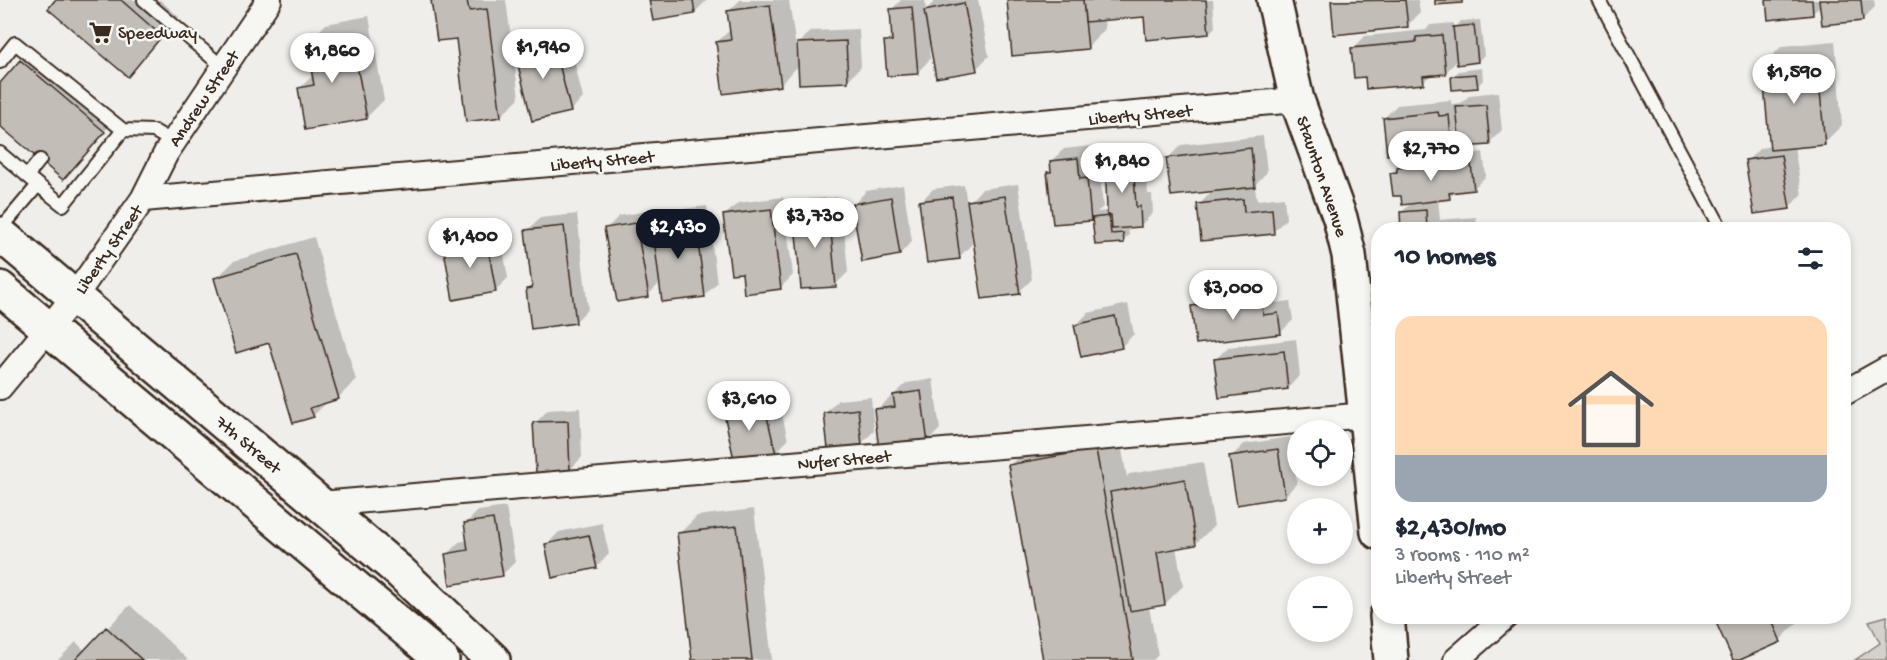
<!DOCTYPE html>
<meta charset="utf-8">
<style>
body{margin:0;font-family:"Gochi Hand",sans-serif;background:#f6f6f7;color:#1f2937;height:100vh;display:flex;flex-direction:column;font-size:22px;white-space:nowrap}
*{box-sizing:border-box;margin:0}
p{font-size:20px;color:#747a83}
.icon{flex:none;width:33px;height:33px;fill:none;stroke:currentColor;stroke-width:2;stroke-linecap:round;stroke-linejoin:round}
.map{position:relative;flex:1;overflow:hidden}
.drawer{position:absolute;left:1371px;top:222px;width:480px;height:402px;display:flex;flex-direction:column;background:#fff;border-radius:24px;box-shadow:0 3px 9px #0003}
.drawer>*{flex:none}
.tools{position:absolute;left:1287px;top:420px;display:grid;gap:12px}
.tools a{display:grid;place-items:center;width:66px;height:66px;border-radius:50%;background:#fff;box-shadow:0 3px 9px #0003;font-size:30px}
.price{position:absolute;translate:-50% -51px;padding:0 14px;border-radius:21px;background:#fff;color:#222;font-size:20px;line-height:39px;filter:drop-shadow(0 2px 3px #0008)}
.price::after{content:'';position:absolute;left:50%;top:36px;width:18px;height:14px;margin-left:-9px;background:inherit;clip-path:polygon(0 0,100% 0,50% 100%)}
.price.on{background:#111827;color:#fff}
ul{padding:0;list-style:none}
li{display:grid;align-content:center;gap:12px;height:318px;padding:0 24px}
li+li{border-top:2px solid #e0e1e3}
li span{display:grid;place-items:center;height:186px;border-radius:18px;color:#555}
li>.icon{margin-inline-start:auto}
span .icon{width:108px;height:108px;fill:#fffc;stroke-width:1}
li b{font-size:26px}
h2{display:flex;justify-content:space-between;align-items:center;height:72px;padding:0 24px;font-size:26px}
.map>svg:first-child{display:block}
.green{fill:#d4d1cc;stroke:#887e75;stroke-width:1.5}
.shadow{fill:#0003}
.building{fill:#c2bdb7;stroke:#3b2a1e;stroke-width:1.5}
.lines{fill:none;stroke-linecap:round;stroke-linejoin:round}
.service-casing{stroke:#3b2a1e;stroke-width:16}
.minor-casing{stroke:#3b2a1e;stroke-width:28}
.secondary-casing{stroke:#3b2a1e;stroke-width:38}
.primary-casing{stroke:#3b2a1e;stroke-width:38}
.service{stroke:#f6f6f2;stroke-width:12}
.minor{stroke:#f6f6f2;stroke-width:24}
.secondary{stroke:#f6f6f2;stroke-width:33}
.primary{stroke:#f6f6f2;stroke-width:33}
.labels{text-anchor:middle;stroke-width:5;stroke-linejoin:round;paint-order:stroke}
.poi-label{font-size:18px;fill:#3b2a1e;stroke:#f6f6f2;text-anchor:start}
.street-label{font-size:18px;fill:#3b2a1e;stroke:#f6f6f2}
</style>
<div class="map">
<svg width="1887" height="660" viewBox="0 0 1887 660">
<rect width="100%" height="100%" fill="#efeeea"/>
<filter id="ink" filterUnits="userSpaceOnUse"><feTurbulence type="fractalNoise" baseFrequency=".0167" numOctaves="2"/><feDisplacementMap in="SourceGraphic" scale="12" xChannelSelector="R" yChannelSelector="G"/><feConvolveMatrix kernelMatrix="1 2 1 2 8 2 1 2 1" color-interpolation-filters="sRGB"/></filter>
<g filter="url(#ink)">
<path class="green" d="M1887 616V660H1855L1880 643 1869 621Z"/>
<path class="shadow" d="M57 0H160L179 17 127 75Z
M432 0H506L519 98 501 116 457 37Z
M651 0H707L695 12Z
M740 0H789L797 55H799L798 44 811 31 859 29 861 67 848 80 799 65 780 85 717 42 731 29 729 11Z
M901 0H925L926 10 936 0H978L989 56 976 69 929 44 930 59 918 72 885 42 893 34 891 10Z
M1009 0H1213L1215 27 1209 33 1145 15 1104 19 1105 29 1087 48Z
M1332 0H1418L1420 13 1407 26 1336 33Z
M1767 0H1874L1875 7 1862 20 1821 5 1812 14Z
M369 16 384 100 366 118 299 89 314 74 308 42 326 24Z
M1480 20 1484 55 1478 61 1458 60 1445 73 1432 74 1423 82 1367 75 1353 49 1365 36 1426 30 1430 25 1454 23V28L1461 21Z
M566 27 583 98 570 111 516 49 529 36Z
M1835 41 1842 125 1824 143 1794 146 1802 195 1789 207 1747 161 1760 148 1772 146 1764 64 1782 46Z
M27 54 110 125 69 172 0 124V85Z
M1482 68 1483 80 1477 87 1452 77 1459 71Z
M1498 92 1502 130 1489 143 1459 127 1440 148 1384 118 1397 105 1451 100V104L1461 103 1470 95Z
M1263 136 1267 172 1252 188H1255L1257 200 1284 197 1286 219 1273 232 1199 205 1213 190 1168 158 1181 145Z
M1145 145 1148 194H1152L1153 213 1141 225 1128 226 1129 235 1123 241 1096 244 1093 216 1090 219 1049 173 1052 170 1051 161 1064 149 1090 146 1092 167 1099 166 1103 207 1097 212 1109 211 1106 159 1119 147Z
M1467 148V154L1483 152 1486 176 1473 189 1456 191 1449 198 1438 199 1440 220 1476 217 1477 230H1403L1401 213 1412 202 1402 194 1392 173 1411 155Z
M1018 184 1032 279 1019 292 974 235H971L972 244 959 257 920 202 933 189 964 185 967 204 982 189Z
M903 185 912 241 900 254 854 204 866 191Z
M783 197 793 275 780 288 743 271 725 215 738 203Z
M841 197 848 272 835 285 796 212 808 199Z
M707 206 717 283 704 296 661 282 648 295 606 229 619 216 648 211 652 232H655L654 224 666 211Z
M577 214 588 309 575 322 528 289 533 284 527 231 540 218Z
M499 225 508 278 495 291 445 245 458 232Z
M314 237 356 380 338 398 328 401 313 416 270 341 216 279 234 261Z
M1273 286 1276 303 1290 301 1293 320 1280 333 1193 307 1206 294Z
M1128 304 1134 334 1121 347 1075 326 1088 313Z
M1296 339 1300 375 1288 388 1215 360 1228 347Z
M933 379 940 429 927 442 876 410 907 383Z
M776 389 788 440 775 453 725 410 737 397Z
M871 397 874 431 861 444 825 413 838 400Z
M580 408 582 457 570 470 535 423 548 410Z
M1118 428 1127 477 1129 474 1203 462 1214 526 1195 544 1176 547 1183 586 1165 604 1149 607 1158 655 1153 660H1044L1010 465 1032 443Z
M1290 437 1297 483 1285 496 1231 457 1244 444Z
M506 507 515 562 502 575 447 554 459 542 468 540 465 524 478 511Z
M754 509 772 660H693L679 534 697 516Z
M602 523 609 554 596 567 546 545 559 532Z
M130 605 188 660H58L76 642 85 651Z
M1715 616H1796L1798 622 1780 640 1735 660Z"/>
<path class="building" d="M55 0H121L162 36 128 77 48 9Z
M431 0H467L469 11 487 9 501 117 466 122 456 39 437 41Z
M649 0H693L695 14 653 21Z
M1007 0H1083L1088 49 1012 56Z
M1083 0H1206L1209 34 1146 40 1144 17 1085 22Z
M1405 0 1408 27 1334 35 1331 1Z
M1435 0H1462V3L1435 5Z
M1766 0H1812L1813 15 1768 20Z
M1819 0H1861L1863 21 1822 25Z
M964 3 977 71 936 78 924 11Z
M770 5 781 86 723 94 716 42 731 40 727 11Z
M912 7 918 74 887 76 884 41H892L890 9Z
M1474 25 1478 62 1457 65 1453 27Z
M351 33 367 119 305 130 298 88 314 85 306 41Z
M1442 35 1446 74 1423 76 1424 84 1366 89 1365 77 1354 78 1351 48 1416 42V37Z
M553 39 571 112 532 121 514 49Z
M846 41 848 82 799 84 797 43Z
M1817 59 1825 145 1770 150 1762 64Z
M20 60 105 132 63 180 0 126V83Z
M1476 74 1478 88 1452 90 1451 76Z
M1486 105 1490 145 1460 147 1456 107Z
M1438 112 1439 116 1449 115 1451 138 1440 139 1441 149 1387 155 1383 118Z
M1251 148 1255 187 1171 196 1166 158Z
M1781 155 1790 209 1754 214 1745 160Z
M1133 157 1136 207 1140 206 1141 227 1112 229 1111 215H1107V209L1105 159Z
M1078 158 1080 179 1087 178 1091 221 1053 224 1047 172H1051L1050 161Z
M1454 160 1455 166 1471 164 1474 190 1449 193 1450 199 1402 205 1401 196H1393L1390 173 1397 172V167Z
M1005 196 1020 294 982 299 967 201Z
M891 197 900 255 862 262 852 204Z
M952 197 960 259 927 263 919 201Z
M1243 199 1244 212 1272 209 1274 234 1201 241 1197 204Z
M771 209 781 289 744 294 742 273 731 274 723 215Z
M829 209 836 287 801 289 794 212Z
M1426 210 1427 230H1401L1400 212Z
M1109 216 1111 234 1123 233 1124 243 1095 245 1092 218Z
M695 218 705 297 662 302 652 223Z
M636 223 649 297 617 302 604 228Z
M564 226 576 323 531 329 526 289 532 288 525 230Z
M486 237 496 292 453 300 443 245Z
M296 254 339 399 310 408 314 417 293 423 269 343 236 353 214 278Z
M1261 298 1263 315 1278 313 1281 334 1196 344 1191 306Z
M1115 316 1122 348 1081 357 1074 325Z
M1284 351 1288 389 1219 398 1214 359Z
M921 391 928 444 879 450 874 409 895 407 893 395Z
M763 400 776 454 735 464 723 409Z
M858 409 862 445 828 449 824 413Z
M568 421 570 471 536 473 533 422Z
M1096 449 1133 660H1043L1008 465Z
M1278 449 1285 497 1237 505 1229 456Z
M1185 479 1196 545 1157 552 1165 605 1130 611 1110 492Z
M493 519 503 576 450 585 445 554 468 550 464 523Z
M737 526 752 660H692L677 533Z
M589 535 597 568 552 578 545 544Z
M1713 616H1770L1781 642 1740 660H1733Z
M106 627 142 660H75Z"/>
<g class="lines">
<defs>
<path id="service" d="M144 0 224 68
M1599 0 1722 230
M0 62 15 43 123 130
M0 153 38 185 0 230
M27 176 40 160
M38 185 63 205 123 130 154 131 173 142"/>
<path id="minor" d="M143 199 1297 100
M0 387 75 296 143 199 166 153 269 0
M1844 393 1887 369
M320 504 1367 415
M1456 660 1506 616"/>
<path id="secondary" d="M0 234 399 571 493 660
M0 288 442 660"/>
<path id="primary" d="M1274 0 1297 100 1340 218 1349 255 1378 532
M1387 616 1391 660"/>
</defs>
<use href="#service" class="service-casing"/>
<use href="#minor" class="minor-casing"/>
<use href="#secondary" class="secondary-casing"/>
<use href="#primary" class="primary-casing"/>
<use href="#service" class="service"/>
<use href="#minor" class="minor"/>
<use href="#secondary" class="secondary"/>
<use href="#primary" class="primary"/>
</g>
</g>
<defs>
<symbol id="supermarket-bare" viewBox="-9 -9 18 18"><path d="M-6-5.5h2.5l.6 2H6L4.5 2H-2.5L-4.4-4H-6ZM-1.5 3.2a1.3 1.3 0 1 0 .1 0ZM3 3.2a1.3 1.3 0 1 0 .1 0Z" fill="#3b2a1e" stroke="#f6f6f2" stroke-width="2.5" paint-order="stroke"/></symbol>
</defs>
<g fill-rule="evenodd">
<use href="#supermarket-bare" x="84" y="16" width="33" height="33"/>
</g>
<g class="labels">
<g class="poi-label">
<text x="118" y="38">Speedway</text>
</g>
<g class="street-label">
<text transform="translate(203 98) rotate(-56)" y="6">Andrew Street</text>
<text transform="translate(1140 114) rotate(-5)" y="6">Liberty Street</text>
<text transform="translate(602 160) rotate(-5)" y="6">Liberty Street</text>
<text transform="translate(1323 176) rotate(71)" y="6">Staunton Avenue</text>
<text transform="translate(108 249) rotate(-55)" y="6">Liberty Street</text>
<text transform="translate(249 444) rotate(40)" y="6">7th Street</text>
<text transform="translate(844 459) rotate(-5)" y="6">Nufer Street</text>
</g>
</g>
</svg>
<div class="tools">
<a><svg class="icon" aria-label="locate" viewBox="0 0 24 24"><circle cx="12" cy="12" r="6"/><path d="M12 2v4M12 18v4M2 12h4M18 12h4"/></svg></a>
<a>+</a>
<a>−</a>
</div>
<b class="price" style="left:543px;top:80px">$1,940</b>
<b class="price" style="left:332px;top:84px">$1,860</b>
<b class="price" style="left:1794px;top:105px">$1,590</b>
<b class="price" style="left:1431px;top:182px">$2,770</b>
<b class="price" style="left:1122px;top:194px">$1,840</b>
<b class="price" style="left:815px;top:249px">$3,730</b>
<b class="price on" style="left:678px;top:260px">$2,430</b>
<b class="price" style="left:470px;top:269px">$1,400</b>
<b class="price" style="left:1233px;top:321px">$3,000</b>
<b class="price" style="left:749px;top:432px">$3,610</b>
<section class="drawer">
<h2>10 homes<svg class="icon" aria-label="filters" viewBox="0 0 24 24"><path d="M4 7h16M4 17h16"/><circle cx="9" cy="7" r="2"/><circle cx="15" cy="17" r="2"/></svg></h2>
<ul>
<li><span style="background:linear-gradient(#ffd9b3 75%,#9aa5b1 0)"><svg class="icon" aria-label="home" viewBox="0 0 24 24"><path d="M3 11l9-7 9 7M6 9v11h12V9"/></svg></span><div><b>$2,430/mo</b><p>3 rooms · 110 m²</p><p>Liberty Street</p></div></li>
</ul>
</section>
</div>
